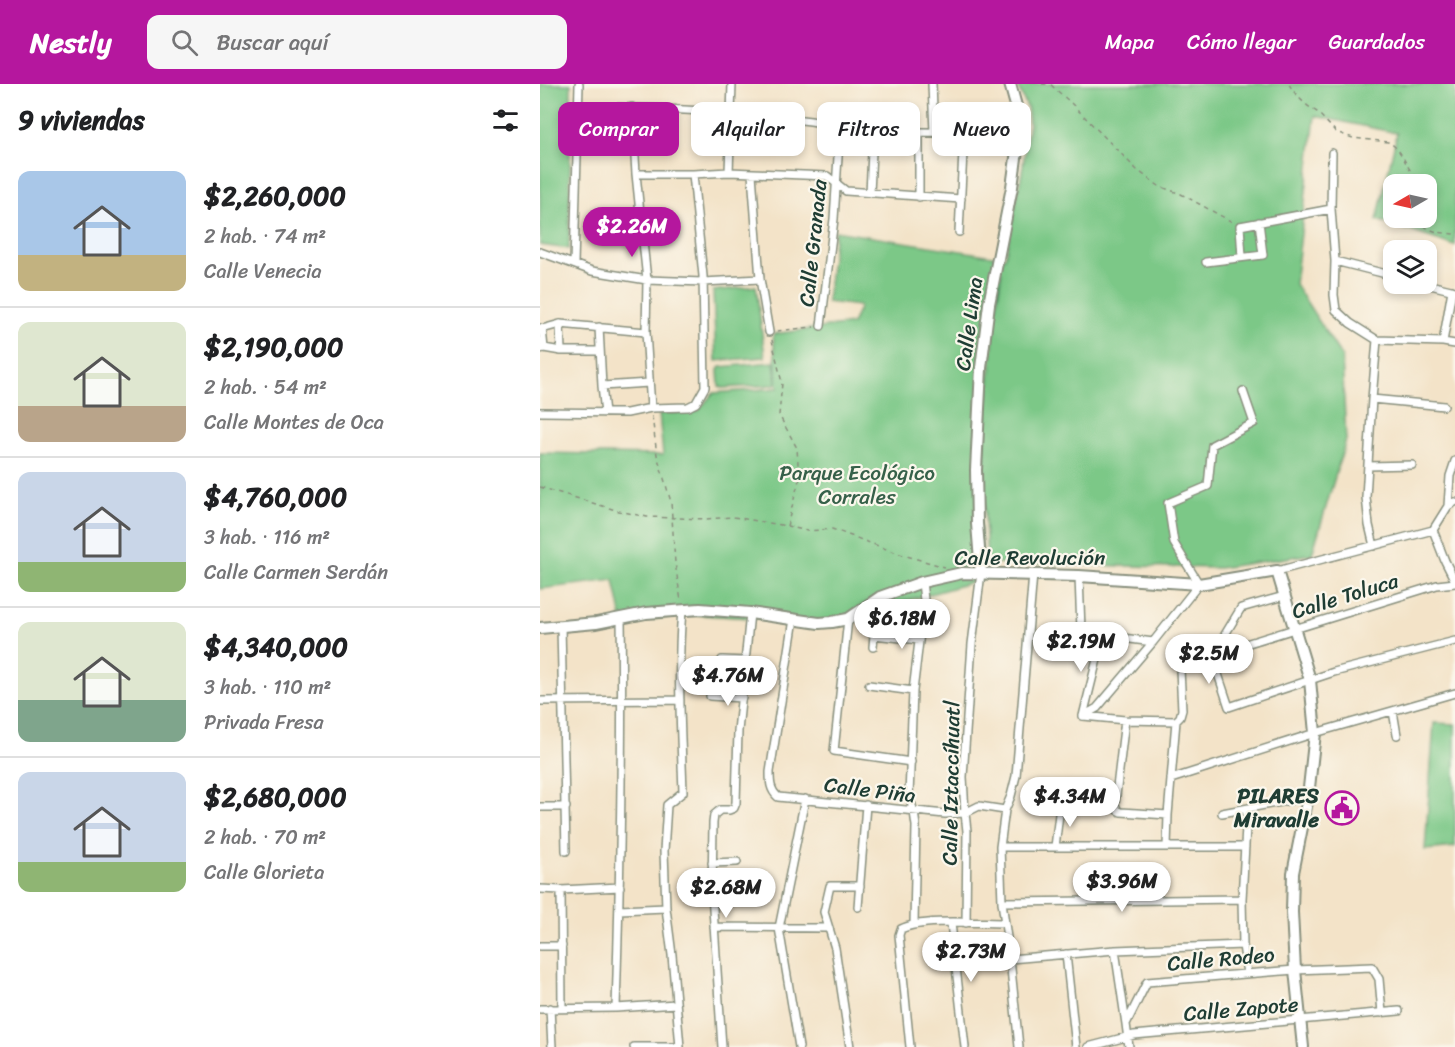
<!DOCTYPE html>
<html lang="es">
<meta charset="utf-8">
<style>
body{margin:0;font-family:Sriracha,sans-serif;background:#f6f6f6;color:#202124;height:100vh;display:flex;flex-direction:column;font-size:22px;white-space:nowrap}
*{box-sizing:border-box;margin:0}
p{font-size:20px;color:#757577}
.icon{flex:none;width:33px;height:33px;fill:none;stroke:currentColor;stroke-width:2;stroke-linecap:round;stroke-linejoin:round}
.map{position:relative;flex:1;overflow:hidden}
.details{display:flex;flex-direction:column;background:#fff;width:540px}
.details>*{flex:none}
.guide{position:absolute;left:18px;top:18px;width:570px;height:54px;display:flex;gap:12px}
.needle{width:39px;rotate:261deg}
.buttons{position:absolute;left:843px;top:90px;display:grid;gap:12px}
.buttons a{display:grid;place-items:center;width:54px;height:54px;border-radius:12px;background:#fff;box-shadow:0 3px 9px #0003;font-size:30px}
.price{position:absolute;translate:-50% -51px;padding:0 14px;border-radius:21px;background:#fff;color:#222;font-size:20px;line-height:39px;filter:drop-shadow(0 2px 3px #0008)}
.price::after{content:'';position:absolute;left:50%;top:36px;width:18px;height:14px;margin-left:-9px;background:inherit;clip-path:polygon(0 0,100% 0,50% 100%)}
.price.on{background:#b5179e;color:#fff}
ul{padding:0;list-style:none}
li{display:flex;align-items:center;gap:18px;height:150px;padding:0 18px}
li+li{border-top:2px solid #e0e0e0}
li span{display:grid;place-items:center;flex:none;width:168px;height:120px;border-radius:12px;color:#555}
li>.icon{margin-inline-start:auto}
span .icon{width:72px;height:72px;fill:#fffc;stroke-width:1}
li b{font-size:26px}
h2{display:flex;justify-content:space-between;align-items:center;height:72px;padding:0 18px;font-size:26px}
.pill{padding:0 21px;border-radius:12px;background:#fff;box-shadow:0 3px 9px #0003;font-size:21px;line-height:54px}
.pill.on{background:#b5179e;color:#fff}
header{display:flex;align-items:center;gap:36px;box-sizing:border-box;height:84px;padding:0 30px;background:#b5179e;color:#fff}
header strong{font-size:28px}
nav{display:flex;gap:33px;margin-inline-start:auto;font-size:21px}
.search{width:420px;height:54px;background:#f6f6f6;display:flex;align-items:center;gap:15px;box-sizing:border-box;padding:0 21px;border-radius:12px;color:#757577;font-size:22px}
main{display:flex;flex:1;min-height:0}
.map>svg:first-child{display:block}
.green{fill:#7cc887;stroke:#4e825e;stroke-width:1.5;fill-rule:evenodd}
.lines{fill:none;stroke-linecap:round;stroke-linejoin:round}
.street-casing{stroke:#89907e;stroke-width:10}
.secondary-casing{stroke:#89907e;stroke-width:14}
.path{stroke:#89907e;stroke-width:1.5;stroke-dasharray:4.5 4.5;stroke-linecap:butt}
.street{stroke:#fff;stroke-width:7}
.secondary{stroke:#fff;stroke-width:10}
.labels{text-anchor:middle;stroke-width:4.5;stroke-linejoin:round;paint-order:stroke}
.street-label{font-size:21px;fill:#1f3d34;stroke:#fbf7ec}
.park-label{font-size:21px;fill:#366049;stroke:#fbf7ec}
.poi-label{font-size:21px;font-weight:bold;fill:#1f3d34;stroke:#fbf7ec;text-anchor:end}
</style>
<header>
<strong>Nestly</strong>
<div class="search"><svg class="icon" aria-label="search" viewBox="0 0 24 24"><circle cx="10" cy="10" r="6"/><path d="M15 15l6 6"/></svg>Buscar aquí</div>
<nav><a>Mapa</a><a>Cómo llegar</a><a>Guardados</a></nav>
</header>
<main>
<section class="details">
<h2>9 viviendas<svg class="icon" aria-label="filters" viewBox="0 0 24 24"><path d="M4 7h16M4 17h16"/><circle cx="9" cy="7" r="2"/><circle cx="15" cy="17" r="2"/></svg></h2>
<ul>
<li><span style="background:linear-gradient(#a9c7e8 70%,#c2b280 0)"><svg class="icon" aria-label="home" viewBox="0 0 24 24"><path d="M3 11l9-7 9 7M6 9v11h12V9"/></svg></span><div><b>$2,260,000</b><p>2 hab. · 74 m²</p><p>Calle Venecia</p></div></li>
<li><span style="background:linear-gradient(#dfe7d0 70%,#b9a48a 0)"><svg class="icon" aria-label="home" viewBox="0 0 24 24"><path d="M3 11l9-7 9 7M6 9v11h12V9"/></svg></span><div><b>$2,190,000</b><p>2 hab. · 54 m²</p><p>Calle Montes de Oca</p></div></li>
<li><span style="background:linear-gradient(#c9d6e8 75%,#8fb573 0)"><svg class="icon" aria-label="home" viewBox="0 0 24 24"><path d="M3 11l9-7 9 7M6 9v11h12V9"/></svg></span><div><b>$4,760,000</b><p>3 hab. · 116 m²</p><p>Calle Carmen Serdán</p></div></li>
<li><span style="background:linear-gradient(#dfe7d0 65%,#7fa58c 0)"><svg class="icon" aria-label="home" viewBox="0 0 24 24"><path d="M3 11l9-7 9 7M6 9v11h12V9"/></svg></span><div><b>$4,340,000</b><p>3 hab. · 110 m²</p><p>Privada Fresa</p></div></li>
<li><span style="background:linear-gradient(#c9d6e8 75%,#8fb573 0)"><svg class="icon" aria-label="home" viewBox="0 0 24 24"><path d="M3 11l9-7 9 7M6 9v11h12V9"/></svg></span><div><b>$2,680,000</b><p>2 hab. · 70 m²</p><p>Calle Glorieta</p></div></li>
</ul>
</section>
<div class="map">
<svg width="915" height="963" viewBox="0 0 915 963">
<rect width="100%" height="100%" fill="#fbf7ec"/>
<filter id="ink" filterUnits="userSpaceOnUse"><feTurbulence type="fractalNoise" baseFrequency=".0167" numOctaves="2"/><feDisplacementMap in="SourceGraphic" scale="12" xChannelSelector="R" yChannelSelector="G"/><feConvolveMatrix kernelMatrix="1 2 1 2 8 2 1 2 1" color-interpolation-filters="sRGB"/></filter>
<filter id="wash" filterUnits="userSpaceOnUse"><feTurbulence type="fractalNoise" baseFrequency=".008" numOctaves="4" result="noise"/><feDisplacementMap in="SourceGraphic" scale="24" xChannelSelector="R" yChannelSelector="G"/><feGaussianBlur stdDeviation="1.35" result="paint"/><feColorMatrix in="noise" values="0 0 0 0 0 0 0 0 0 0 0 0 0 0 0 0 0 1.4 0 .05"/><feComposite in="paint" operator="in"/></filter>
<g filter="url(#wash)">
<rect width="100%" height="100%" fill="#f3e3c8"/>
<path class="green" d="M0 0H31L29 165 0 161Z
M476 0H915V162L837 136 857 49 775 32 755 200 802 273 806 356 772 470 679 484 447 479 444 411 446 340 455 235 462 188 451 236 440 432 443 495 349 522 308 540 146 530 83 540 74 496 0 505V369L123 371 119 330 158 327 173 309 238 304 233 250 312 240 320 222 287 218 295 147 465 174 482 88 489 39 487 23ZM854 100H886V134H854Z
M216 202 225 273 176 277 173 207Z
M234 278 236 299 234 301 182 304 179 302 178 286 180 283Z
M894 639 915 640V763L885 766Z"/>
</g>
<g filter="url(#ink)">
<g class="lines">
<defs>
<path id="street" d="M392 0 394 48
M38 23C99 23 159 26 219 31 251 35 285 37 315 47L449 49 479 52
M92 23 96 90 107 196 106 248 111 324
M379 48V113
M792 69 791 125 795 177 794 211 796 226 810 239 837 256 903 258 915 260
M189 88 192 0
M96 90H153L189 88 287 92 306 107 421 115
M212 90 220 195 229 248
M330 109 333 47
M419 148 424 48
M0 168 52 187 107 196 163 198 220 195
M702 173 700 142 791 125
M795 177 854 192
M666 178 723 171 719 138
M34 180 39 0
M886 200 915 207
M281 242 294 135 300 42
M59 243 62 302 65 329
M0 244 2 245 4 264 0 265
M2 245 20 240
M903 258 912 206
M4 264 21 267H60
M21 267 20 240 106 248
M62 302 109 299
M832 315 904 322
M0 328 87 329 111 324 148 323 156 319 165 303 163 192 153 90
M828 382 872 381
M908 422 910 392 915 377
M893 446 908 422 915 418
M834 462 829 441 826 413 832 315 837 256
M737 487 893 446 905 477 915 497
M539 492 541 546 545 549 613 558
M254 535 230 688C230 698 230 706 238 713L405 730 425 729 439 722 465 726
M308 535 294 667 371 678
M21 542 26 767
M333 563 334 551 379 556
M672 572 689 623 794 588 915 557
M672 572 701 524 744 512
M182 576 206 577
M329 601 373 607
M170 612 202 614
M0 617 140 616
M853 627 857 651
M543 632 557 624 613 558 659 500 634 459 628 419 668 402 672 361 714 339 703 307
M543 632 585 636 636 637
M543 632 563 551
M585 636 575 720 577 726 581 728 628 731
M631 695 775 649 915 609
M0 723H26
M682 729 768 713
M460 763H705
M515 763 520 722
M627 763 628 731 636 637 640 633 642 626 640 585 644 579 897 501 915 499
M172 779 197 778
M0 805 21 806 80 803
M21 806 22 924
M462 818 702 815
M318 823 326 721
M79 826 126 824
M411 839 425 963
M426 839 427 747 425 729 423 693 432 560 441 489
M374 840 376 742 374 728 369 712 373 607 384 516 382 498
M174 843 289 844
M0 862H22
M575 866 586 940
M526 870 536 963
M470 875 575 866 703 861
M707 890 703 861 702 815 707 725
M10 924 12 963
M76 924C80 794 83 665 81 535
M0 925 76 924 136 920
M94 963H140
M140 963 132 871 126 824 124 767 127 721 143 708C141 648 137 587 142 526
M182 963 172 809 173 739 174 731 180 726H189L194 724 196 719 198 647 210 529
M259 963 239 844 265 715
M310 963 295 864 284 828 290 802H320
M370 963 359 851 361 845C382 834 440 839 465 839
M479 963 470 875 462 818 460 763 465 726 471 712 476 692 493 490
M548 963 594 951 859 927
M589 963 586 940 607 898 755 886 832 883 839 895 842 929"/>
<path id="secondary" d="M441 489 437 440 436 386 441 284 449 220 472 103 479 52 478 29 470 0
M0 544 56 539 106 529 160 525 210 529 279 539 292 538 308 535 340 513 382 498 422 489 539 492 659 500 737 487 770 596 775 649 768 713 753 789 752 828 755 886 763 963"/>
</defs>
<use href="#street" class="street-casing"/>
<use href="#secondary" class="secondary-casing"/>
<path class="path" d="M502 0 511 1 530 18 597 86 619 102 641 110 694 139
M749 0C755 11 766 22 777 28L796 48 813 54 848 58C862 65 864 79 873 90 877 94 880 95 883 100
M879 134C884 148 902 149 915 150
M237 247 274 243
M232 256 242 299 239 331 257 364 259 396 247 442
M112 332 117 371 131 418 135 479 141 517
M0 403 79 427 107 433 166 435 193 433 247 442 267 447 292 445 360 470 405 483"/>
<use href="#street" class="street"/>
<use href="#secondary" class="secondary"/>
</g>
</g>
<defs>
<symbol id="civic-ring" viewBox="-11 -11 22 22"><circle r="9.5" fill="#fbf7ec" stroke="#b5179e" stroke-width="1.5"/><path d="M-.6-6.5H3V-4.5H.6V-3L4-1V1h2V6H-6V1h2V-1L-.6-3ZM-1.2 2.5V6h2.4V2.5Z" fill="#b5179e"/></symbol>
</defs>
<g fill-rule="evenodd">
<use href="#civic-ring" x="783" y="705" width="38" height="38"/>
</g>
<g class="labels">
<g class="street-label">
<text transform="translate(273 159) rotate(-84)" y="7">Calle Granada</text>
<text transform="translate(429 240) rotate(-82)" y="7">Calle Lima</text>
<text x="490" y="481">Calle Revolución</text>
<text transform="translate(805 512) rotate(-17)" y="7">Calle Toluca</text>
<text transform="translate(411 699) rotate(-89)" y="7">Calle Iztaccíhuatl</text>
<text transform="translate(330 706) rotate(7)" y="7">Calle Piña</text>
<text transform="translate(681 875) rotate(-5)" y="7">Calle Rodeo</text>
<text transform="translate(701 925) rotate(-5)" y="7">Calle Zapote</text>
</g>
<g class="park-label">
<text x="317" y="396">Parque Ecológico<tspan x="317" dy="24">Corrales</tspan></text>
</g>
<g class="poi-label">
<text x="779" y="719">PILARES<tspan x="779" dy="24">Miravalle</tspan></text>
</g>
</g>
</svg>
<div class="buttons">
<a><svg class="needle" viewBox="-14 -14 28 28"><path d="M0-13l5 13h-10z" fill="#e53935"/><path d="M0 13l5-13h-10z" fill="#757577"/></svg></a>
<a><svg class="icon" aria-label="layers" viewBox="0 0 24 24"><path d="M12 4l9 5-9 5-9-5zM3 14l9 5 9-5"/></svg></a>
</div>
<b class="price on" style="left:92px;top:174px">$2.26M</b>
<b class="price" style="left:362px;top:566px">$6.18M</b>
<b class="price" style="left:541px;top:589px">$2.19M</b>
<b class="price" style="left:669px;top:601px">$2.5M</b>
<b class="price" style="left:188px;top:623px">$4.76M</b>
<b class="price" style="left:530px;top:744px">$4.34M</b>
<b class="price" style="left:582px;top:829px">$3.96M</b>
<b class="price" style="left:186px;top:835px">$2.68M</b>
<b class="price" style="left:431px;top:899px">$2.73M</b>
<div class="guide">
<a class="pill on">Comprar</a>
<a class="pill">Alquilar</a>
<a class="pill">Filtros</a>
<a class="pill">Nuevo</a>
</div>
</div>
</main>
